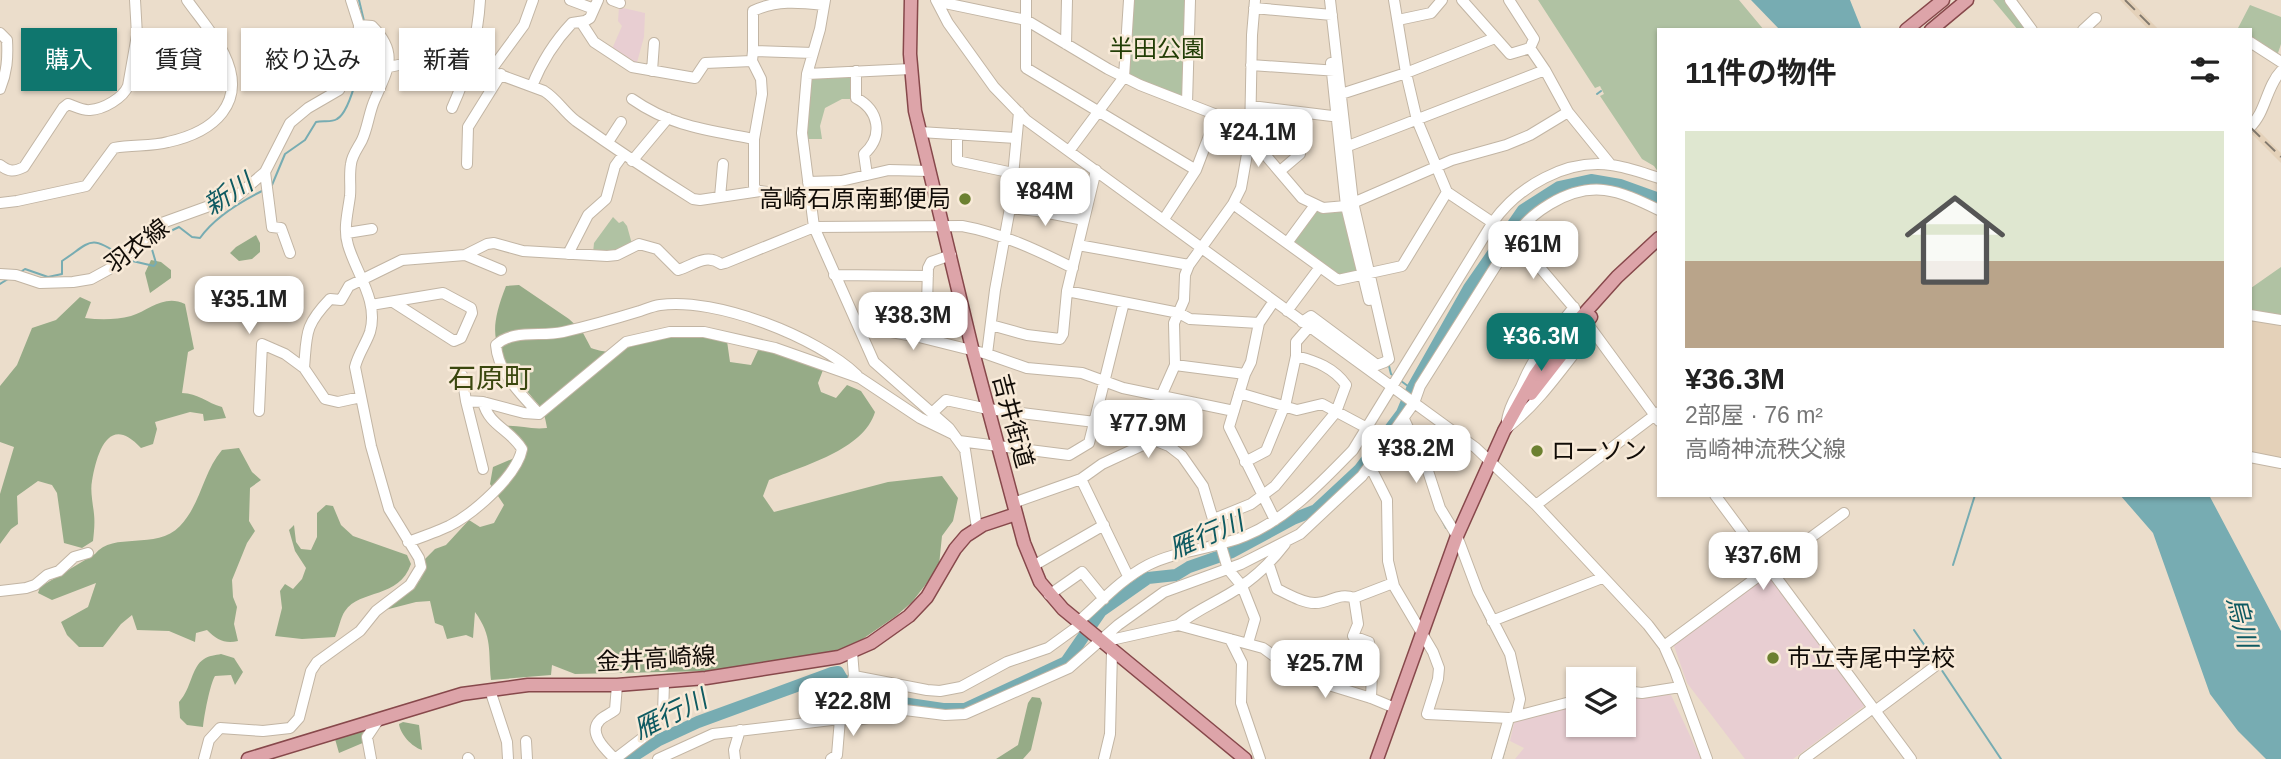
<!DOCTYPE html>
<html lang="ja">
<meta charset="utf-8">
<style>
body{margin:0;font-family:Arial,"Noto Sans JP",sans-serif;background:#f6f6f6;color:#222;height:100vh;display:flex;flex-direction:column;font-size:26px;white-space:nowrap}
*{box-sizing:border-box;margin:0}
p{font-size:23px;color:#767676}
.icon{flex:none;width:38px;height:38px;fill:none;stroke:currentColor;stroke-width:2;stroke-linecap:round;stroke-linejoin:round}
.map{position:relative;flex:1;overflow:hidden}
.details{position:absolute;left:1657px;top:28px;width:595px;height:469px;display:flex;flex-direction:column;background:#fff;border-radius:0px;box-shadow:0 2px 5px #0004}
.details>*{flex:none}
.top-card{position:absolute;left:21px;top:28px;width:665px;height:63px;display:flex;gap:14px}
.tools{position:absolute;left:1566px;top:667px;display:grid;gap:14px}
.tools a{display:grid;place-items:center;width:70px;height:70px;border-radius:0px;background:#fff;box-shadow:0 2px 5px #0004;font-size:35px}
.price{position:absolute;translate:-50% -60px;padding:0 16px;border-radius:14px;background:#fff;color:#222;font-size:23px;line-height:46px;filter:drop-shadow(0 2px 4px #0008)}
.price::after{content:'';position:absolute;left:50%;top:42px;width:21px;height:16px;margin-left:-10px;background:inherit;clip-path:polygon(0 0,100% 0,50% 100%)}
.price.active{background:#0f766e;color:#fff}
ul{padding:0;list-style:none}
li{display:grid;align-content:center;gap:14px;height:371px;padding:0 28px}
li+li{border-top:2px solid #e0e0e0}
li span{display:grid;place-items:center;height:217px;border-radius:0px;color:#555}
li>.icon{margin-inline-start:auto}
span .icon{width:126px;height:126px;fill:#fffc;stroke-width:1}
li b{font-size:30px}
h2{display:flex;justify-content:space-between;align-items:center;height:84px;padding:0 28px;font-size:30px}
.pill{padding:0 24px;border-radius:0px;background:#fff;box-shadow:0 2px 5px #0004;font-size:24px;line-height:63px}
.pill.active{background:#0f766e;color:#fff}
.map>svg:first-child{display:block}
.built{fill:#e4d1b9}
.education{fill:#e8ced2}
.green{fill:#b0c2a3}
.forest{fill:#96ab87}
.water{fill:#77acb2}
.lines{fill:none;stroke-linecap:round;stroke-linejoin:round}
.stream{stroke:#77acb2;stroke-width:2}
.river{stroke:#77acb2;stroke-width:12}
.minor-casing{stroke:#c2b5a4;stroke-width:12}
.major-casing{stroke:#87484b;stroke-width:15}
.minor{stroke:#fff;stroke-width:10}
.major{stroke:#dda4a9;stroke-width:12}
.rail{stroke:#837a6e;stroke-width:2;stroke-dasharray:14 7;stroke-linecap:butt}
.poi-dot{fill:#6c8030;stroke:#f8ead8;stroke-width:2.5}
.labels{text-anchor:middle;stroke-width:5;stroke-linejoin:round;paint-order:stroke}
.park-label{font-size:24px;fill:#223e06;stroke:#f8ead8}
.poi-label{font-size:24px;fill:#110c07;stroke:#f8ead8;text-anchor:start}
.street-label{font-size:24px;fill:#110c07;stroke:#f8ead8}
.water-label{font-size:26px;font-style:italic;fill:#0e5a61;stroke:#f8ead8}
.quarter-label{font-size:28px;fill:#3a470e;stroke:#f8ead8}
</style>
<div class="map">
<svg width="2281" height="759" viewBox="0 0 2281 759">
<rect width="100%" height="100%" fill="#ebddcb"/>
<path class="built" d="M2120 0H2130L2159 30H2149Z
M2255 127 2281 153V163L2251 133Z
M2250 319 2281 323V460L2251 453Z"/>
<path class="education" d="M619 7 645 13 644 37 636 66 612 49 622 26 618 21Z
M1770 574 1867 704 1793 759H1745L1687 683 1673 643Z
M1624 694 1637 697 1671 695 1701 759H1515L1524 748 1510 741 1514 723 1532 715 1560 710V708L1578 703V724H1624Z"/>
<path class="green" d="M1132 0H1187L1184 96 1179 97 1128 75Z
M1538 0H1739L1764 30H1659V173L1654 166 1642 159 1600 96 1604 94 1600 86 1595 88 1591 82Z
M1993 0H2004L2026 30H2018Z
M2250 5 2281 17V44L2277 56 2251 39 2250 30H2237Z
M852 76 854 99H842L825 108 820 126 822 139H807V135H804L810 81 812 79Z
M1343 210 1358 273 1340 277 1293 243 1315 211Z
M613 217 619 223 623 221 627 226 632 244 616 253H593L594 243Z
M2281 267V315L2251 311V288Z"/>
<path class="forest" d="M256 235 260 243V252L252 259 239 261 230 253 236 247Z
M151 260 161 262 171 270V278L150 293 145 273Z
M519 285 569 319 582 331 591 348C615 356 617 350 639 344 667 335 698 331 727 341L730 362 751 365 759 348 823 370 818 383 821 392 836 398 847 385 861 391 875 412C864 450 802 466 769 480L763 496 774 512 888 482 942 476 958 498 953 521 942 536 939 565 926 584 912 602 896 616 851 647 826 656 707 671 575 674 552 665 551 675 491 680C488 651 493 637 475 612L473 638 466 635 447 639 443 626 435 623 430 601 416 602 385 610C391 603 417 584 420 580 423 574 422 569 421 563L435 549 446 545 469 520 480 527 494 523 504 505 490 484 493 467 519 456 516 439 505 426C520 425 531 430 547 428 544 407 539 406 526 390 494 349 486 337 506 286Z
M80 297 91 302 85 318C100 320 116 320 131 316 150 310 164 294 185 304L194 349 188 352 182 393C198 393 207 403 222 407L226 418 204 421 203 414 190 412 155 422 157 429 153 444 141 448C109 413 97 452 92 481 90 491 93 504 94 514 95 523 94 532 93 541L82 548 64 543 57 493 52 485 38 481 17 496 18 524 11 529 0 544V494L14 447 0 442V386L17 365 32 328 56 320Z
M239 448 252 472 261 480 250 488 249 521 255 531 247 543 232 580 233 597 237 607 234 624 238 641C225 644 217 640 207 630L196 633 195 642 169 631 137 630 132 615 121 624 103 647H79L67 635 61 622 88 607 96 583 52 600 38 593 40 587 95 554C113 531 156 551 180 526 201 504 203 472 222 450Z
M326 505 333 506 341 525 353 536 407 555 411 564C399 599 360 589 345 611 340 618 339 629 335 637L302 639 275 636 282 608 280 591 285 584 293 589 302 579 306 568 295 551 289 530 294 525 296 542 301 549 311 550 317 537V513Z
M221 654 234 658 243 672 235 685 231 675 215 676C210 684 204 716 203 727L187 725 180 718 179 702C192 688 191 667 204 659 208 656 216 655 221 654Z
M1032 697 1040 698 1042 703 1031 750 1023 759H996L1018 745 1028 703Z
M403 722 419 725 422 750C412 747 400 734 399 724Z
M373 727 365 742 339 753 335 739Z"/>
<path class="water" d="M1751 0H1850L1862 30H1780Z
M2120 495H2209L2281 631V759H2266L2238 731 2210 694 2153 533Z"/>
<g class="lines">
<path class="stream" d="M359 0 364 21
M1597 94 1601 91
M272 185 285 154 305 140 316 122C323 120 331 123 337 119 352 111 365 47 365 30
M128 260 154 266 156 263 151 246 154 239 179 227 192 237 200 238C214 218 240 202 262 191
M19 273 25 269 48 277 62 274V261C91 242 89 234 120 255
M0 284 8 279
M1389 366 1391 374 1394 376
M1401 381 1412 389
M1442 520 1446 528
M1953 565 1975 495
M1484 614 1503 650
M1914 630 1934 659
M1941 669 2001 759
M1502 759 1512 723"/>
<path class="river" d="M629 759 659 740 698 722 832 673 838 672 842 679 869 698 943 709H965L1066 662 1101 611 1148 578 1176 575 1189 567 1232 552 1293 519 1316 510 1359 470 1402 413 1412 389 1469 288 1523 210 1559 187 1591 180 1620 185 1659 199"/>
<defs>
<path id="minor" d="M570 0 594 9
M612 0 620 3
M825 0 820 29 807 74 802 133 814 227 874 362 949 428 965 450 977 528
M936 0 948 23 994 87 1026 120 1476 448 1536 505 1648 625 1664 646 1675 671 1707 759
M1026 0V68L1196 170
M1330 0 1353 202 1389 359 1385 362
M1394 0 1406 73 1417 120 1447 192 1514 237 1575 309
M1462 0 1510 54 1530 48 1534 39 1509 0
M2010 0 2032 30
M940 2 1026 20 1108 69 1140 85 1217 115 1250 137 1302 198 1323 208 1346 206 1452 160 1506 145 1530 135 1568 112
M1254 8 1332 15
M1398 20 1431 13 1442 0
M581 22 594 42 632 67 695 78 705 63 752 61
M2083 30 2096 18
M0 33 7 40C8 58 7 72 0 89
M2250 42 2281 62
M1066 44 1067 0
M1530 48 1545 70 1568 112 1611 165
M753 51V11C776 0 798 2 824 5
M1331 63 1346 206 1369 300
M1251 65 1338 71
M389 67 446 55 544 91C557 99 564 112 576 121 614 148 653 174 693 199L700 200 760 191 810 198
M491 70 524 25 533 0
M652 71 654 43
M856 71V98C879 110 884 136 864 154L867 175
M807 74 911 69
M532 86C542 61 554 42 572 23L585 21 590 18 598 0
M1335 96 1406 73 1495 38
M632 99C672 127 708 130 754 139
M1187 103 1190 0
M1251 106 1340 117
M452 108C467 75 478 36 480 0
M2250 127C2266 112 2266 87 2281 71
M920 132 1016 138
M957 134V161L1013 173 1066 181 1091 191
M608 142 621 122
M1343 148 1545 70
M1069 151 1124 77 1129 0
M632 161 668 118
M467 164 468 127 501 74
M0 165C9 172 14 172 24 167L63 108 68 104C74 106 84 111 90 110 104 109 123 98 128 86L137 35 135 0
M1280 171 1300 154 1304 114
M265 172 272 227 281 228 290 253
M808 182 841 181 889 170 929 171
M757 191 754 186V139L762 94 761 79 752 61 753 51 813 53
M720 197 723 164
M0 203 17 201 86 186 114 148C132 144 151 147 168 142 214 132 248 103 224 54 215 35 199 17 187 0
M1233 204 1338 280 1402 266 1447 192
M1010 208 1038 211 1084 220
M1164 219 1196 170 1217 115
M347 233 372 229
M1287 243 1315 205
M1078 245 1189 265
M568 254 588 215 606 199 615 166 623 155
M465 255 501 270
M0 274 16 275 40 283 73 282 91 279 113 267 162 223 237 196 265 172 290 123 308 108 339 90 346 78 358 39 359 25 351 0
M834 275 928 276
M1067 291 1179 313 1190 319 1259 323
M1274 301 1259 323 1251 362 1245 374 1229 427 1275 520
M371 305 443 293 471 308 472 313 461 338 454 341 393 302
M1287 311 1320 267
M2250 315 2281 320
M1302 322 1311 316 1377 365 1385 362
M991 325 1027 335 1060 339 1063 334 1067 291 1096 170
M858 326 919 337 987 354 1027 368 1082 373 1123 388 1234 411
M1590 327 1659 421
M919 337 927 305 928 268 931 262 951 255
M987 354 995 290 1010 208 1019 112
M1296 356V342L1309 327
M1175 365 1245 374
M462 375 466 401
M1239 393 1297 410 1322 404 1367 428
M361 397 338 402 325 399 304 368C307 334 304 326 330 299L341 300 349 286 402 260 465 255 487 244 494 243 523 251 607 256 617 255 639 244 657 249 678 270C694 265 706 253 721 264L725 263 814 227 962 226C1001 233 1037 250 1073 268
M483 402 466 401 483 469
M259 411 262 344 285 354 304 368
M932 413 946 400 988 409 1095 422
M539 414C521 394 498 373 496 345 513 329 541 337 563 332 589 326 614 319 640 311 646 309 653 306 660 305 716 297 817 337 857 375
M1404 419 1428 471 1440 508 1457 536 1478 592 1510 654 1520 699 1516 716
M1507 420C1511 400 1518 396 1524 380 1536 352 1555 331 1574 307
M1507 428C1542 400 1564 365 1592 331
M1151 439 1155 410 1175 365 1174 323 1184 300 1185 275 1189 265 1233 204 1241 188 1250 137 1252 35 1255 0
M959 441 1069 455 1089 443 1124 302
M2250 457 2281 463
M1370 466 1387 500 1388 561 1394 586 1433 652 1439 668 1438 679 1427 714 1509 718 1578 700
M1081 479 1128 576
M1715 495 1911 759
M1013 503 1081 479 1102 464 1143 445 1151 439 1169 446 1182 456 1203 486 1228 569 1242 586 1255 619 1248 643
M1536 505 1659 412
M1214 519 1251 504 1275 486 1336 412 1346 385C1334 368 1316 361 1296 356L1286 402 1266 451 1245 462
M408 542C422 537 436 532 449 526 473 514 517 476 522 449 510 429 489 426 483 402L524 413 539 414 626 342 670 332H704L775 348 860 378 920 418 953 434
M1269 565 1277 589C1288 594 1302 603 1315 603 1330 603 1339 592 1354 598L1393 583
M1033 566 1104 525
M0 591 26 588 35 585 47 575 59 571 74 557 88 553
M1049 595 1082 572 1104 599
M1354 598 1358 624 1353 636 1369 642 1372 672 1371 698
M1492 621 1602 578
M1078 622C1100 603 1121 579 1148 565 1178 550 1214 549 1245 536 1288 518 1321 483 1353 450L1493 222C1519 186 1566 159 1611 165 1627 167 1643 173 1659 178
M1178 625C1197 609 1220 601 1240 587 1258 575 1272 561 1285 544
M1230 639 1242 663 1241 703 1260 759
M1102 642 1178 625 1263 648 1303 677 1371 698 1395 708
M1664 646 1844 513
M854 676 927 690 940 691 961 687 1007 662 1048 648 1081 624
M490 690 507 742 508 759
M1624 691 1642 693 1680 687
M1875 711 1942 661
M526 741 527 759
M468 758 469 759
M204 759 209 740 220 728 263 731 290 728 299 718 311 671 317 662 360 631 376 611 410 585 421 567 419 558 389 509 371 446 355 367C358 354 366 344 370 332 379 301 356 273 348 245 343 229 348 212 350 196 351 186 349 175 351 164 352 155 358 148 362 140 368 127 369 112 375 99 388 69 399 53 372 26L359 25
M371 759 367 737 379 719
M615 759 649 733 650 722 663 715 664 682
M615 759C606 750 587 733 600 720 604 716 610 714 615 710L617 685
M658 759 713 734 840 719 856 720 880 716 897 709 945 715 965 714 1069 668 1118 625 1164 592 1241 564 1300 534 1362 476 1414 403 1420 386 1514 237C1524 222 1535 213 1550 204 1592 179 1618 190 1659 210
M735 759 734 750 740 730
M831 759 837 755 840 719 854 676 852 652
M1104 759 1110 734 1112 651
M1497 759 1509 718
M1804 759 1873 708"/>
<path id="major" d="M911 0 910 54 915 111 973 352 1024 543 1040 582 1063 609 1245 759
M1906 30 1943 0
M1931 30 1967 0
M1531 394 1591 317
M248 759 462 694 528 685H617L706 678 839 657 871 643 909 616 927 597 955 549 966 536 983 525 1016 514
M1377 759 1457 536 1504 431 1535 375 1557 344 1617 277 1659 238"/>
</defs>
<use href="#minor" class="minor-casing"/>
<use href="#major" class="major-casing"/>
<use href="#minor" class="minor"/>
<use href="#major" class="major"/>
<path class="rail" d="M2125 0 2155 30
M2250 127 2281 157"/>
</g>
<g class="poi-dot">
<circle cx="965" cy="199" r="7"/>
<circle cx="1537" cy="451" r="7"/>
<circle cx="1773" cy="658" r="7"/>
</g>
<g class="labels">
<g class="park-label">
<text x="1157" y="57">半田公園</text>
</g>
<g class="poi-label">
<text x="951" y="207" text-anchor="end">高崎石原南郵便局</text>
<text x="1551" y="459">ローソン</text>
<text x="1787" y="666">市立寺尾中学校</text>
</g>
<g class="street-label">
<text transform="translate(137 246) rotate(-37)" y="8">羽衣線</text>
<text transform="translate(1013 421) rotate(75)" y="8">吉井街道</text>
<text transform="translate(656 659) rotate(-3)" y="8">金井高崎線</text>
</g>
<g class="water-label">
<text transform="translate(228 194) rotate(-33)" y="9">新川</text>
<text transform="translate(1206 535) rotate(-23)" y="9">雁行川</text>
<text transform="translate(2242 622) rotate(76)" y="9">烏川</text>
<text transform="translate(670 714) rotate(-26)" y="9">雁行川</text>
</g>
<g class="quarter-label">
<text x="490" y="388">石原町</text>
</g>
</g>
</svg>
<div class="tools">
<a><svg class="icon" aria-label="layers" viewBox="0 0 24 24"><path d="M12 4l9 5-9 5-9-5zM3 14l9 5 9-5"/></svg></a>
</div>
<b class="price" style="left:1258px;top:169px">¥24.1M</b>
<b class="price" style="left:1045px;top:228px">¥84M</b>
<b class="price" style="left:1533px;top:281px">¥61M</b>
<b class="price" style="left:249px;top:336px">¥35.1M</b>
<b class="price" style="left:913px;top:352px">¥38.3M</b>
<b class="price active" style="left:1541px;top:373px">¥36.3M</b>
<b class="price" style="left:1148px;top:460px">¥77.9M</b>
<b class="price" style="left:1416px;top:485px">¥38.2M</b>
<b class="price" style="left:1763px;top:592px">¥37.6M</b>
<b class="price" style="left:1325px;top:700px">¥25.7M</b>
<b class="price" style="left:853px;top:738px">¥22.8M</b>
<div class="top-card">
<a class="pill active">購入</a>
<a class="pill">賃貸</a>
<a class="pill">絞り込み</a>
<a class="pill">新着</a>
</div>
<section class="details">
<h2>11件の物件<svg class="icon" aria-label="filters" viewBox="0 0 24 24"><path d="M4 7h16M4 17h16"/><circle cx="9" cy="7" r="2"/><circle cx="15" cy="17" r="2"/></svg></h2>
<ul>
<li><span style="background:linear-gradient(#dfe7d0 60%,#b9a48a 0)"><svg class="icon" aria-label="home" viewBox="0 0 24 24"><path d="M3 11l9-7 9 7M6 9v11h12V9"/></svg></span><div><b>¥36.3M</b><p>2部屋 · 76 m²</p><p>高崎神流秩父線</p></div></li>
</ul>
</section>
</div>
